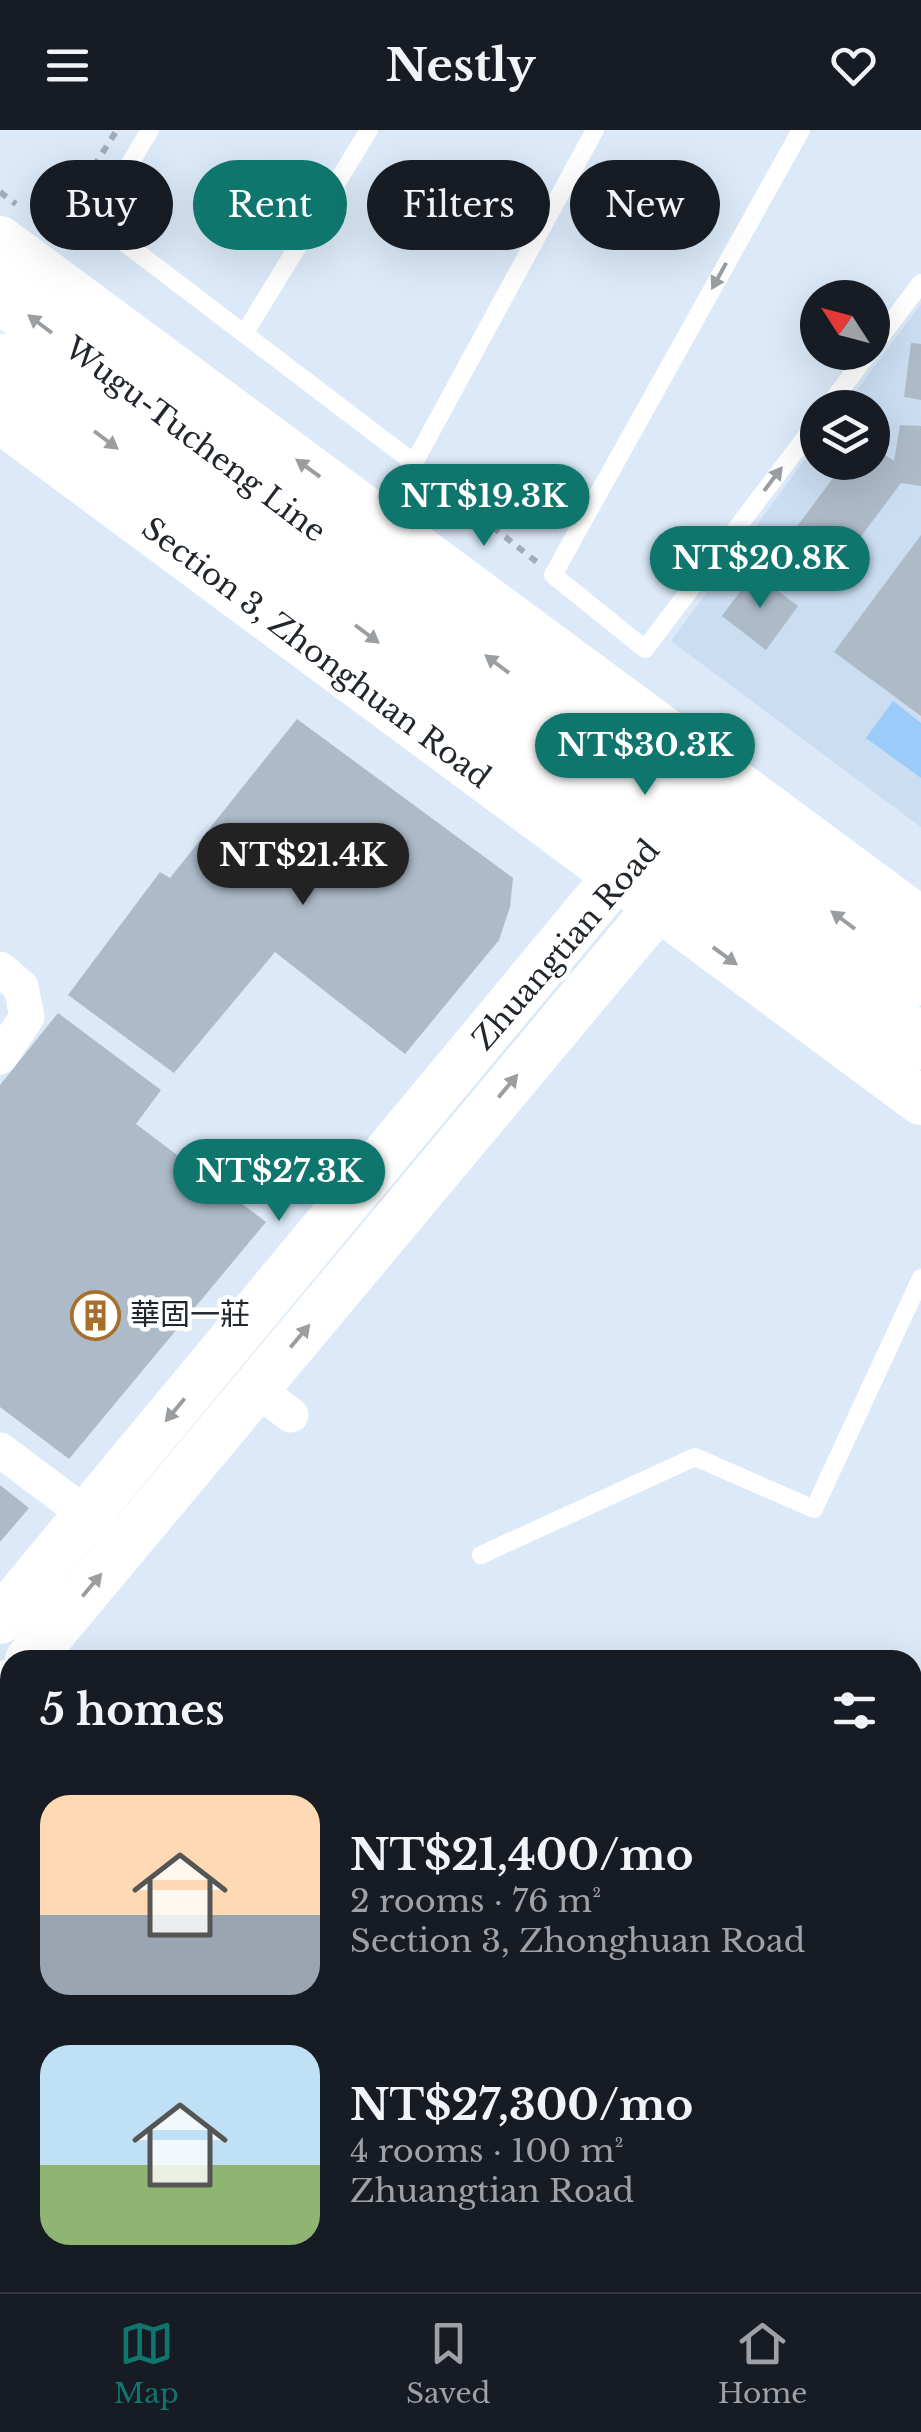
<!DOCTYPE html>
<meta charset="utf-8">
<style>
body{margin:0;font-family:"Libre Baskerville","Noto Sans TC",serif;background:#242831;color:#f1f3f6;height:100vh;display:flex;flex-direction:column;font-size:38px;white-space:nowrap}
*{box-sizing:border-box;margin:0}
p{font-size:32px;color:#9ea1a6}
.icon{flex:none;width:55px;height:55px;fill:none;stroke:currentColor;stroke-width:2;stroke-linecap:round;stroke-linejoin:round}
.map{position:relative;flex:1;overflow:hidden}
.panel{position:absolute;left:0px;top:1520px;width:922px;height:642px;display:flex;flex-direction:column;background:#171b24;border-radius:30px 30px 0 0;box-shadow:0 10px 40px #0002}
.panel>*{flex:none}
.guide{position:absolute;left:30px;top:30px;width:862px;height:90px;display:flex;gap:20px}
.needle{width:65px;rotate:306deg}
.fabs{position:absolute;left:800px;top:150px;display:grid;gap:20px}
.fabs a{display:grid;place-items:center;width:90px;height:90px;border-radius:50%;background:#171b24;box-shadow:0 10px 40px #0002;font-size:50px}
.price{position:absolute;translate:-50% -85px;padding:0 22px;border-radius:35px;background:#0f766e;color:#fff;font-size:32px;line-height:65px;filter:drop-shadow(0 2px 5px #0008)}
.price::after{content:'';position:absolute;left:50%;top:60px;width:30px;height:22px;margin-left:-15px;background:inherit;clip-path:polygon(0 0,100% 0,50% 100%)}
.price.selected{background:#222;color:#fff}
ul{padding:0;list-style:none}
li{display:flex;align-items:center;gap:30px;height:250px;padding:0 40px}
li span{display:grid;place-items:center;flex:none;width:280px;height:200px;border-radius:30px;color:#555}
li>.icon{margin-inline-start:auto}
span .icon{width:120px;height:120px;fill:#fffc;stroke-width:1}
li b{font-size:42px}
h2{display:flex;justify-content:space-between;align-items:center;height:120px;padding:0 40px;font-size:42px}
.tag{padding:0 35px;border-radius:45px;background:#171b24;box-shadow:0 10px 40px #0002;font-size:35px;line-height:90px}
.tag.selected{background:#0f766e;color:#fff}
header{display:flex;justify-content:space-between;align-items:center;height:130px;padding:0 40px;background:#171b24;font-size:45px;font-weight:800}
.menu{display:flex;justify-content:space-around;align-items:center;height:140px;border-top:2px solid #363941;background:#171b24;font-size:28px;color:#9ea1a6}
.menu a{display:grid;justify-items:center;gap:5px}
.menu .selected{color:#0f766e}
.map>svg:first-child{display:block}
.built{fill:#caddf1}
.green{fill:#9acbf9}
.building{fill:#adbbc9}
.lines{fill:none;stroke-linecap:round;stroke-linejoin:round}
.path{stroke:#a1acb8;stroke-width:6;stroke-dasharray:8 8;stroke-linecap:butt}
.lane{stroke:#fff;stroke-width:18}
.street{stroke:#fff;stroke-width:35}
.secondary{stroke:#fff;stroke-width:48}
.highway{stroke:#fff;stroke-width:55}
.oneway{fill:#9b9ea0}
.labels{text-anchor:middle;stroke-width:9;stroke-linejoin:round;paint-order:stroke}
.street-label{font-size:30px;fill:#21272c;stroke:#fff}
.poi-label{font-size:30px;fill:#21272c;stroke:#fff;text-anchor:start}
</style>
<header><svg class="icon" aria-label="menu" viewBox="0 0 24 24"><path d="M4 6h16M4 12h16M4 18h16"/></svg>Nestly<svg class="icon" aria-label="heart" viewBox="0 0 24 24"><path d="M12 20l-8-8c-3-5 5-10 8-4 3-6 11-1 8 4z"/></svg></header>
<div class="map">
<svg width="921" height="2162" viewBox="0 0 921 2162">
<rect width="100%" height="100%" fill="#dbe9f8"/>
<path class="built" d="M921 174V697L671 511 817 313 818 332H872V278L844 277Z"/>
<path class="green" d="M893 571 921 593V648L866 608Z"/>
<path class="building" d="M911 213 921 214V270L904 267Z
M900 295 921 296V356L901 353 827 452 781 418 845 332H872V315L894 331Z
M921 405V586L834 522Z
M754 443 798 476 766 520 722 486Z
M297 589 513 748 510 777 499 810 405 924 275 822 174 943 68 865 160 742 170 748Z
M58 883 161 960 136 994 266 1092 69 1329 0 1277V955Z
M0 1355 29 1378 0 1412Z"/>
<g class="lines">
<path class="path" d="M0 62 16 74
M50 99 53 101 117 0
M430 347 538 433"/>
<path class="lane" d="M150 0 96 91 414 333 595 0
M801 0 553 445 645 519 818 291
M244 204 369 0
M872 218 921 153
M827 278 869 222
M481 1425 695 1327 814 1379 921 1148"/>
<path class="street" d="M0 839 21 857 27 887 0 927
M256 1259 291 1285
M0 1320 107 1400"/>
<path class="secondary" d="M0 110 921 791
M0 289 921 971
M0 1490 617 746 639 726
M29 1530 658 777 672 750
M0 1565 10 1553"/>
<path class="highway" d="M0 165 921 848
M0 231 921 912"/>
</g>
<defs><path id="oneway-solid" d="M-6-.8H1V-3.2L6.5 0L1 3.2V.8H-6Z" transform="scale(2.5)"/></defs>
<g class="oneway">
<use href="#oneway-solid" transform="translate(719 146) rotate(119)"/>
<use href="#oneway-solid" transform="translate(40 194) rotate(-143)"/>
<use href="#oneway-solid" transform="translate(106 310) rotate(37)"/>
<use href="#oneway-solid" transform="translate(308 338) rotate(-144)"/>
<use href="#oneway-solid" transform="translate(773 349) rotate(-53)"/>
<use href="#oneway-solid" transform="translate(367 504) rotate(37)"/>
<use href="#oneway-solid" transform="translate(497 534) rotate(-143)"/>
<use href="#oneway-solid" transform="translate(843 790) rotate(-143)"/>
<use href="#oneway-solid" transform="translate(725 826) rotate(36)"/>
<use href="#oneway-solid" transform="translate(508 956) rotate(-50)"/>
<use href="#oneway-solid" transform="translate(300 1206) rotate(-50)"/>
<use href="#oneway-solid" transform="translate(175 1280) rotate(130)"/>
<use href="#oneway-solid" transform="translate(92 1455) rotate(-50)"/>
</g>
<defs>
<symbol id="building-ring" viewBox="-11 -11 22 22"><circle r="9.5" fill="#fff" stroke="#a76f2c" stroke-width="1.5"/><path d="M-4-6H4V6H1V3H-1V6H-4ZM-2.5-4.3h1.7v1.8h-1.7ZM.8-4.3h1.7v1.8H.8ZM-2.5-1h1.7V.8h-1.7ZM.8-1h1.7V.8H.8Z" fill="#a76f2c"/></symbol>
</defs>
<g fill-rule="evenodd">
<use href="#building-ring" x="68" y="1158" width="55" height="55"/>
</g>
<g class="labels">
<g class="street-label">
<text transform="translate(195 310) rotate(37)" y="10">Wugu-Tucheng Line</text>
<text transform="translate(316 523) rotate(37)" y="10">Section 3, Zhonghuan Road</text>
<text transform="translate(566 815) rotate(-49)" y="10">Zhuangtian Road</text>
</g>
<g class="poi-label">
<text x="130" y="1195">華固一莊</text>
</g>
</g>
</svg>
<div class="fabs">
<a><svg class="needle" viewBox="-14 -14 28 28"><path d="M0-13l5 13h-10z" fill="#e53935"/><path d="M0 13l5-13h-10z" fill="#9ea1a6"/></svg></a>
<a><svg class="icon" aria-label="layers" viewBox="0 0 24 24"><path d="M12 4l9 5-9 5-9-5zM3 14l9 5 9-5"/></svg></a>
</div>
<b class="price" style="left:484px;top:419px">NT$19.3K</b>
<b class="price" style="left:760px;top:481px">NT$20.8K</b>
<b class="price" style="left:645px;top:668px">NT$30.3K</b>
<b class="price selected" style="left:303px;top:778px">NT$21.4K</b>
<b class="price" style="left:279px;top:1094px">NT$27.3K</b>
<div class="guide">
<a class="tag">Buy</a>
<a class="tag selected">Rent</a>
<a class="tag">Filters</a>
<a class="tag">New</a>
</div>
<section class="panel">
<h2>5 homes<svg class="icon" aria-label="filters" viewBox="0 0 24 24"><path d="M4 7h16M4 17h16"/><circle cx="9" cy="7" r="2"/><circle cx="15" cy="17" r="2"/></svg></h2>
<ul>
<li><span style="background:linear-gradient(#ffd9b3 60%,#9aa5b1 0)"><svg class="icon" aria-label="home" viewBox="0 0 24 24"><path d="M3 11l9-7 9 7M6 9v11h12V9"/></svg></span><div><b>NT$21,400/mo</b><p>2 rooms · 76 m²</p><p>Section 3, Zhonghuan Road</p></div></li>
<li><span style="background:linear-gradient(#bfe0f5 60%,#8fb573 0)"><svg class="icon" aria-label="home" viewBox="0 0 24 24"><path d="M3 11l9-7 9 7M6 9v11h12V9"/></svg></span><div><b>NT$27,300/mo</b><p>4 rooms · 100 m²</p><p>Zhuangtian Road</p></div></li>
</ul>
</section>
</div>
<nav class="menu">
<a class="selected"><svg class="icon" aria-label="map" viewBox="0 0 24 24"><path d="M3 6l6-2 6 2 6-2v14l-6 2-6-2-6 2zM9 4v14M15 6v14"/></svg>Map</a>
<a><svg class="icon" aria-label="saved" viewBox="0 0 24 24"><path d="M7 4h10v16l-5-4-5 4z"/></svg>Saved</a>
<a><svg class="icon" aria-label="home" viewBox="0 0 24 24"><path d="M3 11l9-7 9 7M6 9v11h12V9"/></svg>Home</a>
</nav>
